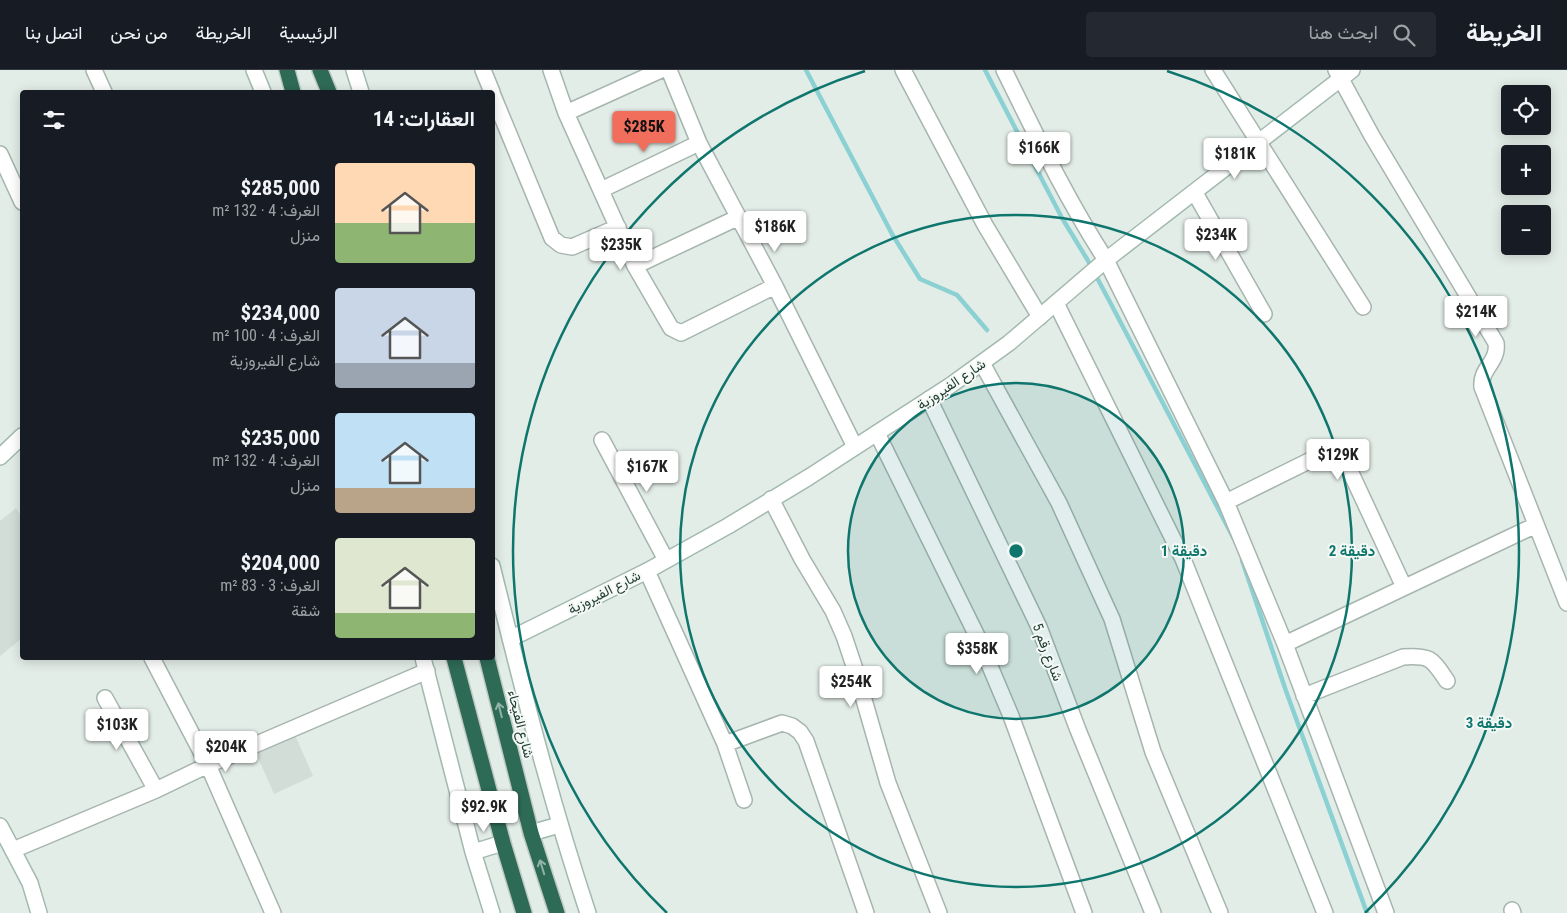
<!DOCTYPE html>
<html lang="ar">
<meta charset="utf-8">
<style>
body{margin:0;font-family:"Roboto Condensed",Vazirmatn,sans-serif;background:#242831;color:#f1f3f6;direction:rtl;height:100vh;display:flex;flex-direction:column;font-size:19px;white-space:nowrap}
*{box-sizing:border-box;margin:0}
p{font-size:16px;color:#9ea1a6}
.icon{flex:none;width:28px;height:28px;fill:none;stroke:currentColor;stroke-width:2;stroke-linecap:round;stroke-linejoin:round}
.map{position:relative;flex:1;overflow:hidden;direction:ltr}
.drawer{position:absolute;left:20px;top:20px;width:475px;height:570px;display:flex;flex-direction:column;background:#171b24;border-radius:5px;box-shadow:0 2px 12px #0003;direction:rtl}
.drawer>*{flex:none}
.controls{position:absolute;left:1501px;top:15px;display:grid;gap:10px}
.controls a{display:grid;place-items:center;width:50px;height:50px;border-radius:5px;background:#171b24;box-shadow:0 2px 12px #0003;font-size:25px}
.price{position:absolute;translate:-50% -42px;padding:0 11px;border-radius:5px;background:#fff;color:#222;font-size:16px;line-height:32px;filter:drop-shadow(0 1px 2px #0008)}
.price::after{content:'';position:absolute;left:50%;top:30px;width:15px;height:11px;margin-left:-8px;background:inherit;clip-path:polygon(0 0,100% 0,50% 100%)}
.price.selected{background:#f26e5c;color:#111}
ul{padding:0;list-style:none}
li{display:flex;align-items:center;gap:15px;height:125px;padding:0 20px}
li span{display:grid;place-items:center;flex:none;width:140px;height:100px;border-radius:5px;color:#555}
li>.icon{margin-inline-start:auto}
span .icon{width:60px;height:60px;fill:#fffc;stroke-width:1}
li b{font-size:21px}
h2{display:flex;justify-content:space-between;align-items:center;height:60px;padding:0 20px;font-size:21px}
header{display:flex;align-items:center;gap:30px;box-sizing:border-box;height:70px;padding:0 25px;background:#171b24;border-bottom:1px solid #363941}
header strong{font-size:24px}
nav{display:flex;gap:28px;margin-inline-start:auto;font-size:18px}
.search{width:350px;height:45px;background:#242831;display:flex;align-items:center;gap:12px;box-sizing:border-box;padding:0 18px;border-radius:5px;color:#9ea1a6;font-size:19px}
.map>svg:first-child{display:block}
.built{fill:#d1ddd6}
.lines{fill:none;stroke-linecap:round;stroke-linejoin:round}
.stream{stroke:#8bd0d2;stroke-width:4.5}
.street-casing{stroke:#a6b5ae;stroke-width:18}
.secondary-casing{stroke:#a1b9ae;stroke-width:18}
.highway-casing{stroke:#c1c9c6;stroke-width:18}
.street{stroke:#fff;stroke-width:15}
.secondary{stroke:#fff;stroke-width:15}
.highway{stroke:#2e6b57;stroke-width:15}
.oneway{stroke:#91b2a6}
.ring{fill:none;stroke:#0f766e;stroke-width:2.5}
.labels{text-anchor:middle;stroke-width:4;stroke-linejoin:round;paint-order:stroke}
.street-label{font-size:14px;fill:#233f34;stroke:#f4f9f6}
.centre{fill:#0f766e;stroke:#f4f9f6;stroke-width:2.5}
.ring-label{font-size:15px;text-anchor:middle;font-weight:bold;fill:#0f766e;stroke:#f4f9f6;stroke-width:4;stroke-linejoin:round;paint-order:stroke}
</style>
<header>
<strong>الخريطة</strong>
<div class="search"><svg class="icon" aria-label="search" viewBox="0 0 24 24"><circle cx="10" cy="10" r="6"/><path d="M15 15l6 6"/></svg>ابحث هنا</div>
<nav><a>الرئيسية</a><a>الخريطة</a><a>من نحن</a><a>اتصل بنا</a></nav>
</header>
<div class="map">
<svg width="1567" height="843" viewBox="0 0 1567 843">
<rect width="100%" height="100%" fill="#e3ede7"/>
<path class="built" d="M16 438 22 447V568L0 586V451Z
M295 665 313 706 274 724 256 683Z"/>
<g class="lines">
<path class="stream" d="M806 0 892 164 920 209 957 225 987 260
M985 0 1062 148 1087 189 1111 234 1234 469
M1242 490 1286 621 1367 843"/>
<defs>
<path id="street" d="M94 0 104 22
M483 0 492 22
M551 0 566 43 635 196 671 258 681 263 775 216
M669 0 699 73 775 216 855 377
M903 0 985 155 1040 247
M1004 0C1036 65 1067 130 1106 190L1226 432 1285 574 1386 843
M1213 0 1363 237
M1336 0 1372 66 1496 273C1499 292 1480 298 1482 317L1567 533
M492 23 552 168 561 175 572 177 618 157
M566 43 661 0
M0 84 22 132
M601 120 699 73
M1195 123 1264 244
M635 196 739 147
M1056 233 1183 489 1325 843
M982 293 1059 433 1112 549 1153 682 1220 843
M929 329 1039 557 1078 660 1153 843
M877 363 978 568 1011 646 1084 843
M602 370 666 490
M771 429 802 489 833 541 844 566 856 602 888 713 939 843
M1226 432 1325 383 1336 384 1344 388 1404 517
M647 501 725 674 744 730
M1285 574 1536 455
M152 588 208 695 273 843
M1304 626 1403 587C1431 585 1432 589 1447 611
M105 628 156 720
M725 674 782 653 792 656 800 662 806 671 866 843
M13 780 156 720 208 695 427 601
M1512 840 1513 843"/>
<path id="secondary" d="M254 0 263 22
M354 0 361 22
M0 387 22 366
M492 496C521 613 550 729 588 843
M510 569 647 501 728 456 809 407 951 315 1009 273 1106 190 1352 0
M423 588 473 782 492 843
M0 756 30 813 39 843
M531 763 559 755
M473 782 503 773"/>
<path id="highway" d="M287 0 293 22
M320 0 329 22
M454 588 503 773 524 843
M487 588 531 763 557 843"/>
</defs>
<use href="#street" class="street-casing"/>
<use href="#secondary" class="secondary-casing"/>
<use href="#highway" class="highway-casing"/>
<use href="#street" class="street"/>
<use href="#secondary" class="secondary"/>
<use href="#highway" class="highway"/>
</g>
<defs><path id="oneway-shaft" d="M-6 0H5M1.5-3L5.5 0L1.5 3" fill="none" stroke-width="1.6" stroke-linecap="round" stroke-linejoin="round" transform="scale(1.25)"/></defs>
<g class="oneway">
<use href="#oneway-shaft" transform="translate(500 640) rotate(-104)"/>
<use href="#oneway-shaft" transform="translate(542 797) rotate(-107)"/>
</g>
<circle cx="1016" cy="481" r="168" fill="#0f766e" fill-opacity=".12"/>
<g class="ring">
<circle cx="1016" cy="481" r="168"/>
<circle cx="1016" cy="481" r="336"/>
<path d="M667 843A503 503 0 0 1 865 1M1167 1A503 503 0 0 1 1365 843"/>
</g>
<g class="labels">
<g class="street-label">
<text transform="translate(951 314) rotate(-34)" y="5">شارع الفيروزية</text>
<text transform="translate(604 522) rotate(-27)" y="5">شارع الفيروزية</text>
<text transform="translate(1048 582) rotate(69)" y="5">شارع رقم 5</text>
<text transform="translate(521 654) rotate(76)" y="5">شارع الفيحاء</text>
</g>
</g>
<circle cx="1016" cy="481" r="8" class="centre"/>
<g class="ring-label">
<text x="1184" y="486">1 دقيقة</text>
<text x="1352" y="486">2 دقيقة</text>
<text x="1489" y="658">3 دقيقة</text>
</g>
</svg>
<div class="controls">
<a><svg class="icon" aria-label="locate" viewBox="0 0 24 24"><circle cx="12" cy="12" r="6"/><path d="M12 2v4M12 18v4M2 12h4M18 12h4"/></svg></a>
<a>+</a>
<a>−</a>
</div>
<b class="price selected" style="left:644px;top:83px">$285K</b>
<b class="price" style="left:1039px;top:104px">$166K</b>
<b class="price" style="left:1235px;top:110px">$181K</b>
<b class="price" style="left:775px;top:183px">$186K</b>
<b class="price" style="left:1216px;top:191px">$234K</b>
<b class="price" style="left:621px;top:201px">$235K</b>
<b class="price" style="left:1476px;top:268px">$214K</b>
<b class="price" style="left:1338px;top:411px">$129K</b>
<b class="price" style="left:647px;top:423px">$167K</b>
<b class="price" style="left:977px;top:605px">$358K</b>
<b class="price" style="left:851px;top:638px">$254K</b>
<b class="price" style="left:117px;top:681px">$103K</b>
<b class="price" style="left:226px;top:703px">$204K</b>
<b class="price" style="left:484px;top:763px">$92.9K</b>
<section class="drawer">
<h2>العقارات: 14<svg class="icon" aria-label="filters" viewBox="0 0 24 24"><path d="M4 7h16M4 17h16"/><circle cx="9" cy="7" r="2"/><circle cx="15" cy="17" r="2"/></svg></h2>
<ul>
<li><span style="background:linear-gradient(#ffd9b3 60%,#8fb573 0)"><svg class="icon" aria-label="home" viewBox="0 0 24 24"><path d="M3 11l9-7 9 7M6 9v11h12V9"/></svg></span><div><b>$285,000</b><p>الغرف: 4 · 132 m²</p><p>منزل</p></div></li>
<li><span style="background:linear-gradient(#c9d6e8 75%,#9aa5b1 0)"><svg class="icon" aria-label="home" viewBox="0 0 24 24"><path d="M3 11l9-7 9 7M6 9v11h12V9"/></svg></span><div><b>$234,000</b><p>الغرف: 4 · 100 m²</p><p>شارع الفيروزية</p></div></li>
<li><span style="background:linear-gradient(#bfe0f5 75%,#b9a48a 0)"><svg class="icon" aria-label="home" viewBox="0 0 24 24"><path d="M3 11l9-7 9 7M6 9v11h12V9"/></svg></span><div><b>$235,000</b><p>الغرف: 4 · 132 m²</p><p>منزل</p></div></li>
<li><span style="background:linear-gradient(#dfe7d0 75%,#8fb573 0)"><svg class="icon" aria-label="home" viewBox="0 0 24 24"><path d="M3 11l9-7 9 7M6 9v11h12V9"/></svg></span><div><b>$204,000</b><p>الغرف: 3 · 83 m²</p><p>شقة</p></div></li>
</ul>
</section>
</div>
